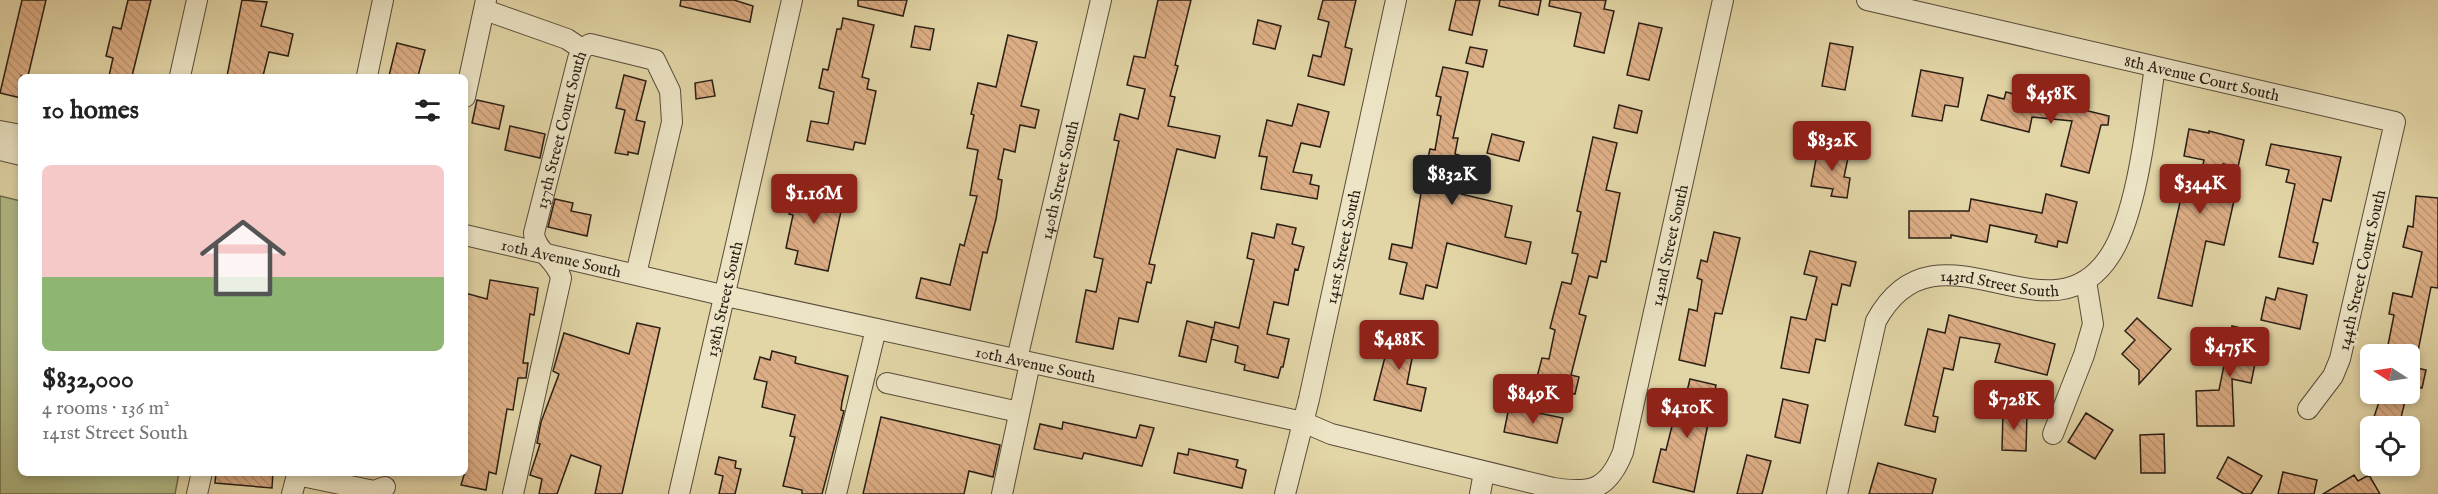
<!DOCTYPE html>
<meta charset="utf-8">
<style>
body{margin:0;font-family:"IM FELL English",serif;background:#f6f6f6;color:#222;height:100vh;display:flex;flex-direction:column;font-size:22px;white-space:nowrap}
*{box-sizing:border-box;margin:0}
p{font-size:20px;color:#767676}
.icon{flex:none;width:33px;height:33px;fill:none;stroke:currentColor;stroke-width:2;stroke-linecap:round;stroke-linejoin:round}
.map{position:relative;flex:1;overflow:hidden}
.details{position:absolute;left:18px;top:74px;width:450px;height:402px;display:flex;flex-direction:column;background:#fff;border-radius:9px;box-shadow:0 3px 9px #0003}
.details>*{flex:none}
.needle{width:39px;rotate:282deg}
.tools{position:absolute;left:2360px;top:344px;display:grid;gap:12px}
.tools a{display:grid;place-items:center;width:60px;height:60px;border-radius:9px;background:#fff;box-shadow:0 3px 9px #0003;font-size:30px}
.price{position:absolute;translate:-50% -51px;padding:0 14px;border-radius:6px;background:#8f2418;color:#fff;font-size:20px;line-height:39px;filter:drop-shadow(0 2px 3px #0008)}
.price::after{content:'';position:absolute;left:50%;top:36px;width:18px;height:14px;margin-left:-9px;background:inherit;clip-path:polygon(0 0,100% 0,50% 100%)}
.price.active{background:#222;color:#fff}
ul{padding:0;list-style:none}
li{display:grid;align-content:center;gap:12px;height:318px;padding:0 24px}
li+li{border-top:2px solid #e0e0e0}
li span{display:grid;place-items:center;height:186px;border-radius:9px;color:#555}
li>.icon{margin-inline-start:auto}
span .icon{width:108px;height:108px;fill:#fffc;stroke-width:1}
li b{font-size:26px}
h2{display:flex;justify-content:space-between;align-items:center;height:72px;padding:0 24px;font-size:26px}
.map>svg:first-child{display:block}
.garden{fill:#b2bd88;stroke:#6e6e4e;stroke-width:1.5}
.building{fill:url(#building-back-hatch);stroke:#2a1f15;stroke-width:1.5}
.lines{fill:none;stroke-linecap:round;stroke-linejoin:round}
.minor-casing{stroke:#584c39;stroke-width:22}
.minor{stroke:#ece4c5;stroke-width:20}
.labels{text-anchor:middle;stroke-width:6;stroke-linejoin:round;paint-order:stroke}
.street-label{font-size:16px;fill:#2a1f15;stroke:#ece4c5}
</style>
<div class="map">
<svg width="2438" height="494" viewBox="0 0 2438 494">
<defs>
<pattern id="building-back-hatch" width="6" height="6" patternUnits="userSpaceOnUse" patternTransform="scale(1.5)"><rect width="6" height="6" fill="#ddae85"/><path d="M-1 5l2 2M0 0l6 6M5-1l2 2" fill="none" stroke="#be9572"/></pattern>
</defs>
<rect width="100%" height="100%" fill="#e2d5a6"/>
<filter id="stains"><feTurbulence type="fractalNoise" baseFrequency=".00333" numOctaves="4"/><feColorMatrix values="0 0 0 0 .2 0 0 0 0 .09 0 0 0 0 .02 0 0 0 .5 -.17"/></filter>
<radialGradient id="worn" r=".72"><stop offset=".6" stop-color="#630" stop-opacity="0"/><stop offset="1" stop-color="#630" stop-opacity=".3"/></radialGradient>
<path class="garden" d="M0 196 21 201V472L179 473 175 494H0Z"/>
<path class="building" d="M22 0H46L28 76H21V98L0 93Z
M128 0H151L132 76H109L113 58 106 56 113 27 121 29Z
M242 0 267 2 261 26 293 34 288 56 269 52 263 76H227Z
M681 0H734L753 6 750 22 680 6Z
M858 0H907L903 16 858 6Z
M1158 0H1191L1175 65 1178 66 1170 96 1175 97 1168 126 1220 136 1215 158 1177 149 1149 264 1155 265 1151 283 1147 282 1138 322 1119 318 1113 349 1076 342 1086 290 1096 292 1103 259 1094 257 1119 141 1114 140 1120 114 1138 119 1145 89 1127 85 1134 56 1145 58Z
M1323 0H1356L1345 47 1352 49 1344 85 1308 76 1313 55 1321 57 1329 22 1318 19Z
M1456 0H1480L1472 35 1449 30Z
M1500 0H1541L1538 15 1499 6Z
M1550 0H1606L1604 9 1614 11 1604 53 1574 46 1581 13 1549 6Z
M843 18 874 25 862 77 869 79 867 89 876 91 865 144 855 142 853 150 807 141 811 121 828 124 834 92 819 88 823 69 828 70 837 29H841Z
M1258 20 1281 26 1275 49 1253 44Z
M1639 23 1662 28 1649 80 1627 75Z
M915 26 934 29 930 50 911 47Z
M1008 35 1037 42 1021 106 1039 110 1035 128 1020 125 1015 152 1004 149 998 179 1002 180 996 219 987 253 983 252 970 310 916 298 921 278 950 285 960 244 964 246 977 196 970 195 978 150 967 148 974 115 971 114 978 83 996 87Z
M397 43 425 50 418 76H389Z
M1830 43 1853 47 1845 90 1822 86Z
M1470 47 1487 50 1483 67 1466 63Z
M1443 67 1468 72 1453 138H1458L1455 154 1469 158 1461 194 1512 206 1505 237 1531 242 1526 264 1447 243 1437 288 1426 285 1423 299 1400 294 1407 263 1389 259 1392 244 1412 248 1424 175 1430 149 1435 150 1441 116 1437 115 1441 97 1436 96Z
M1921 70 1963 78 1958 107 1945 105 1942 121 1912 116Z
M624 75 646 81 636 120 645 122 638 154 628 152V155L615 153 625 110 616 108Z
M712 80 715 96 696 99 695 83Z
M2006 92 2037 100 2036 104 2072 107 2109 116 2108 125H2101L2089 173 2061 166 2072 121 2032 117 2029 132 1981 120 1988 95 2004 99Z
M477 100 504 106 499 129 472 123Z
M1298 104 1329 112 1320 147 1301 143 1293 172 1312 175 1310 184 1319 186 1317 199 1261 189 1267 157 1259 156 1267 120 1292 126Z
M1619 105 1642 111 1637 133 1614 128Z
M510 126 545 134 540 158 505 150Z
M2189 129 2209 133V131L2244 140 2238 167 2223 164 2217 192 2235 196 2224 245 2206 241 2192 306 2158 298 2184 185 2198 188 2204 160 2184 156Z
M1492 134 1524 142 1519 161 1487 153Z
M1593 137 1617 143 1606 190 1620 193 1606 262 1601 261 1597 278 1589 276 1579 314 1586 316 1571 375 1579 377 1575 394 1543 387 1545 379 1537 377 1542 358 1549 359 1555 330 1550 328 1562 282 1571 284 1578 254 1572 253 1581 212 1577 211Z
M2271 144 2341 157 2331 201 2323 199 2313 242 2318 243 2313 264 2279 257 2295 184 2286 182 2289 170 2266 165Z
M1818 148 1849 153 1844 177 1850 178 1847 198 1831 196 1833 189 1811 186Z
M796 182 845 193 828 271 795 264 798 251 786 248 793 215 789 214Z
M2046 194 2077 202 2067 243 2058 241 2057 247 2035 242 2037 235 1990 225 1987 242 1951 235V238H1909V211H1969L1971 199 2042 213Z
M2416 196 2438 198V288L2431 287 2418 351 2388 345 2394 315 2389 314 2393 293 2412 297 2422 252 2403 247 2408 226 2413 227Z
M555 199 573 203 571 211 591 215 587 236 548 227Z
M1277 224 1296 228 1292 244 1304 247 1298 270 1295 269 1288 305 1274 302 1267 334 1289 339 1283 367H1281L1278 378 1244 370 1245 365 1235 362 1238 346 1211 339 1214 328 1206 362 1179 356 1187 321 1214 328 1215 322 1239 328 1254 260 1247 258 1252 233 1274 238Z
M1714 232 1740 238 1722 314 1715 313 1705 366 1679 360 1689 309 1697 311 1702 280 1697 278 1701 260 1707 262Z
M1810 251 1856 262 1850 286 1842 284 1837 305 1832 304 1825 341 1816 339 1809 373 1781 368 1791 317 1806 320 1817 277 1804 274Z
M490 280 538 288 534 315 530 314 523 363H528L526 378H518L513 410 507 409 496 474 489 472 486 490 461 485 465 472V293L487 299Z
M2278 288 2307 295 2300 329 2261 320 2266 297 2275 300Z
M1949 315 2055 344 2047 375 1995 362 2000 344 1960 337 1953 370 1944 368 1933 416 1938 417 1935 432 1905 425 1928 329 1945 333Z
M2137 318 2171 349 2139 384V370L2122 354 2135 340 2125 331Z
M637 323 660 328 622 494H595L601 466 571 455 557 494H539L542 479 530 475 540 444 537 443 541 422 559 374 553 371 564 333 629 354Z
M1403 325 1418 328 1407 384 1426 388 1421 411 1374 400 1385 357H1382L1388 328 1402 330Z
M2232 326 2267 334 2262 355 2257 354 2251 383 2232 379 2234 426H2197L2196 391 2219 390Z
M772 351 796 357 795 363 848 376 842 402 841 410 844 411 822 494H802V490L783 486 795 437 790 436 795 415 762 407 767 382 754 379 760 357 770 360Z
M2409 366 2426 370 2422 388 2409 385Z
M1690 379 1716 385 1694 492 1653 482 1661 449 1666 450 1676 410 1682 412Z
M2382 393H2407L2399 426H2371Z
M1783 399 1808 405 1800 443 1775 437Z
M1509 407 1563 418 1557 443 1504 432Z
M2003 412 2027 413 2026 451 2002 450Z
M2086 413 2113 430 2095 459 2068 442Z
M881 417 1000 445 993 477 969 471 964 494H863Z
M1063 422 1136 438 1140 425 1154 428 1142 466 1084 453 1082 459 1034 449 1040 424 1062 429Z
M2164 434 2165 473H2141L2140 435Z
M1189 449 1238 460 1236 467 1246 470 1242 488 1174 473 1178 453 1188 455Z
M1747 455 1771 461 1762 494H1737Z
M719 457 736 461 735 468 741 469 735 494H719L723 476 715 474Z
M2228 457 2262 476 2251 494H2244L2217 478Z
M1878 463 1936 479 1932 494H1869Z
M216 472H273L272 488 215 483Z
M2283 472 2317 480 2314 494H2278Z
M2354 475 2358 481 2369 475 2380 494H2323Z"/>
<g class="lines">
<defs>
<g id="minor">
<path id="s1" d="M1867 0 2395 122 2340 359 2333 376 2308 409"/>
<path d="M485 10 567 39 582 49"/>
<path d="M180 76 197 0"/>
<path d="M367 76 383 0"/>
<path d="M465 97 486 0"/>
<path d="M0 131 21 135"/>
<path d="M0 150 21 155"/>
<path id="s2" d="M465 235 726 296 1303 422 1331 434 1553 488C1591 494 1608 490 1623 452L1723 0"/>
<path id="s3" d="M1017 359 1101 0"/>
<path d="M887 383 1019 412"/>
<path d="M2053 434 2084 355 2093 324 2086 281"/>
<path d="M197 494 202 472"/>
<path d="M292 494 297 475 374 491 385 487"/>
<path id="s4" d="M513 494 561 278C557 260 535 251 534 233L578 59 582 49 590 44 655 60 670 91 672 122 636 274"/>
<path id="s5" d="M679 494 792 0"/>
<path d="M836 494 876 329"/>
<path d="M1002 494 1030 363"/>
<path id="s6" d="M1285 494 1309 399 1396 0"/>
<path d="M1480 494 1484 472"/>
<path id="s7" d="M1837 494 1876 321C1937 208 2050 352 2111 254 2138 211 2147 118 2155 67"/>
</g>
</defs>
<use href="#minor" class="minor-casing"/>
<use href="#minor" class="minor"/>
</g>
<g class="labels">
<g class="street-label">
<text dy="6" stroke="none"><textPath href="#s1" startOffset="344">8th Avenue Court South</textPath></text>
<text dy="6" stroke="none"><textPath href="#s4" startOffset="381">137th Street Court South</textPath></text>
<text dy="6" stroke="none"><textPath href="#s3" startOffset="184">140th Street South</textPath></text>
<text dy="6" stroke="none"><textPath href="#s2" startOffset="1418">142nd Street South</textPath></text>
<text dy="6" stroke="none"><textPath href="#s6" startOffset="254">141st Street South</textPath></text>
<text dy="6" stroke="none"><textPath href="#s2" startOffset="99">10th Avenue South</textPath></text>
<text transform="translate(2361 270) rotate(-77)" y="6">144th Street Court South</text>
<text dy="6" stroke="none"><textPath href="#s7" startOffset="320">143rd Street South</textPath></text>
<text dy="6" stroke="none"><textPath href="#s5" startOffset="200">138th Street South</textPath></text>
<text dy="6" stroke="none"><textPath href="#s2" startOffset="585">10th Avenue South</textPath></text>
</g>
</g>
<rect width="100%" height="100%" filter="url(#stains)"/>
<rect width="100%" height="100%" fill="url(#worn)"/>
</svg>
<div class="tools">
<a><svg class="needle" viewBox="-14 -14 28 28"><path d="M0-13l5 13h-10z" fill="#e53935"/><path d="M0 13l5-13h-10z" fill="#767676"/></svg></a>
<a><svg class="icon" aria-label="locate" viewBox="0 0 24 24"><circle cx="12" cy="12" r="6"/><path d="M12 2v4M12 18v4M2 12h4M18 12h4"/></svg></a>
</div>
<b class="price" style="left:2051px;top:125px">$458K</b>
<b class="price" style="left:1832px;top:172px">$832K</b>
<b class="price active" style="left:1452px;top:206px">$832K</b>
<b class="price" style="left:2200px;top:215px">$344K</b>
<b class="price" style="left:814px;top:225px">$1.16M</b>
<b class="price" style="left:1399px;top:371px">$488K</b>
<b class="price" style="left:2230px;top:378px">$475K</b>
<b class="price" style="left:1533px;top:425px">$849K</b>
<b class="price" style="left:2014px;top:431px">$728K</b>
<b class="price" style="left:1687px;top:439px">$410K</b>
<section class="details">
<h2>10 homes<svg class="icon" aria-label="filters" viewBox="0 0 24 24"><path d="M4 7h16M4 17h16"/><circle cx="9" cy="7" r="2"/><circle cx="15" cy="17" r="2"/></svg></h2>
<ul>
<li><span style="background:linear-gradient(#f6c9c9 60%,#8fb573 0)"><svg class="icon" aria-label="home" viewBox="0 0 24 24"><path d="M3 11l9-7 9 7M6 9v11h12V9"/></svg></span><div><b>$832,000</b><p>4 rooms · 136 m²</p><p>141st Street South</p></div></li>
</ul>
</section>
</div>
